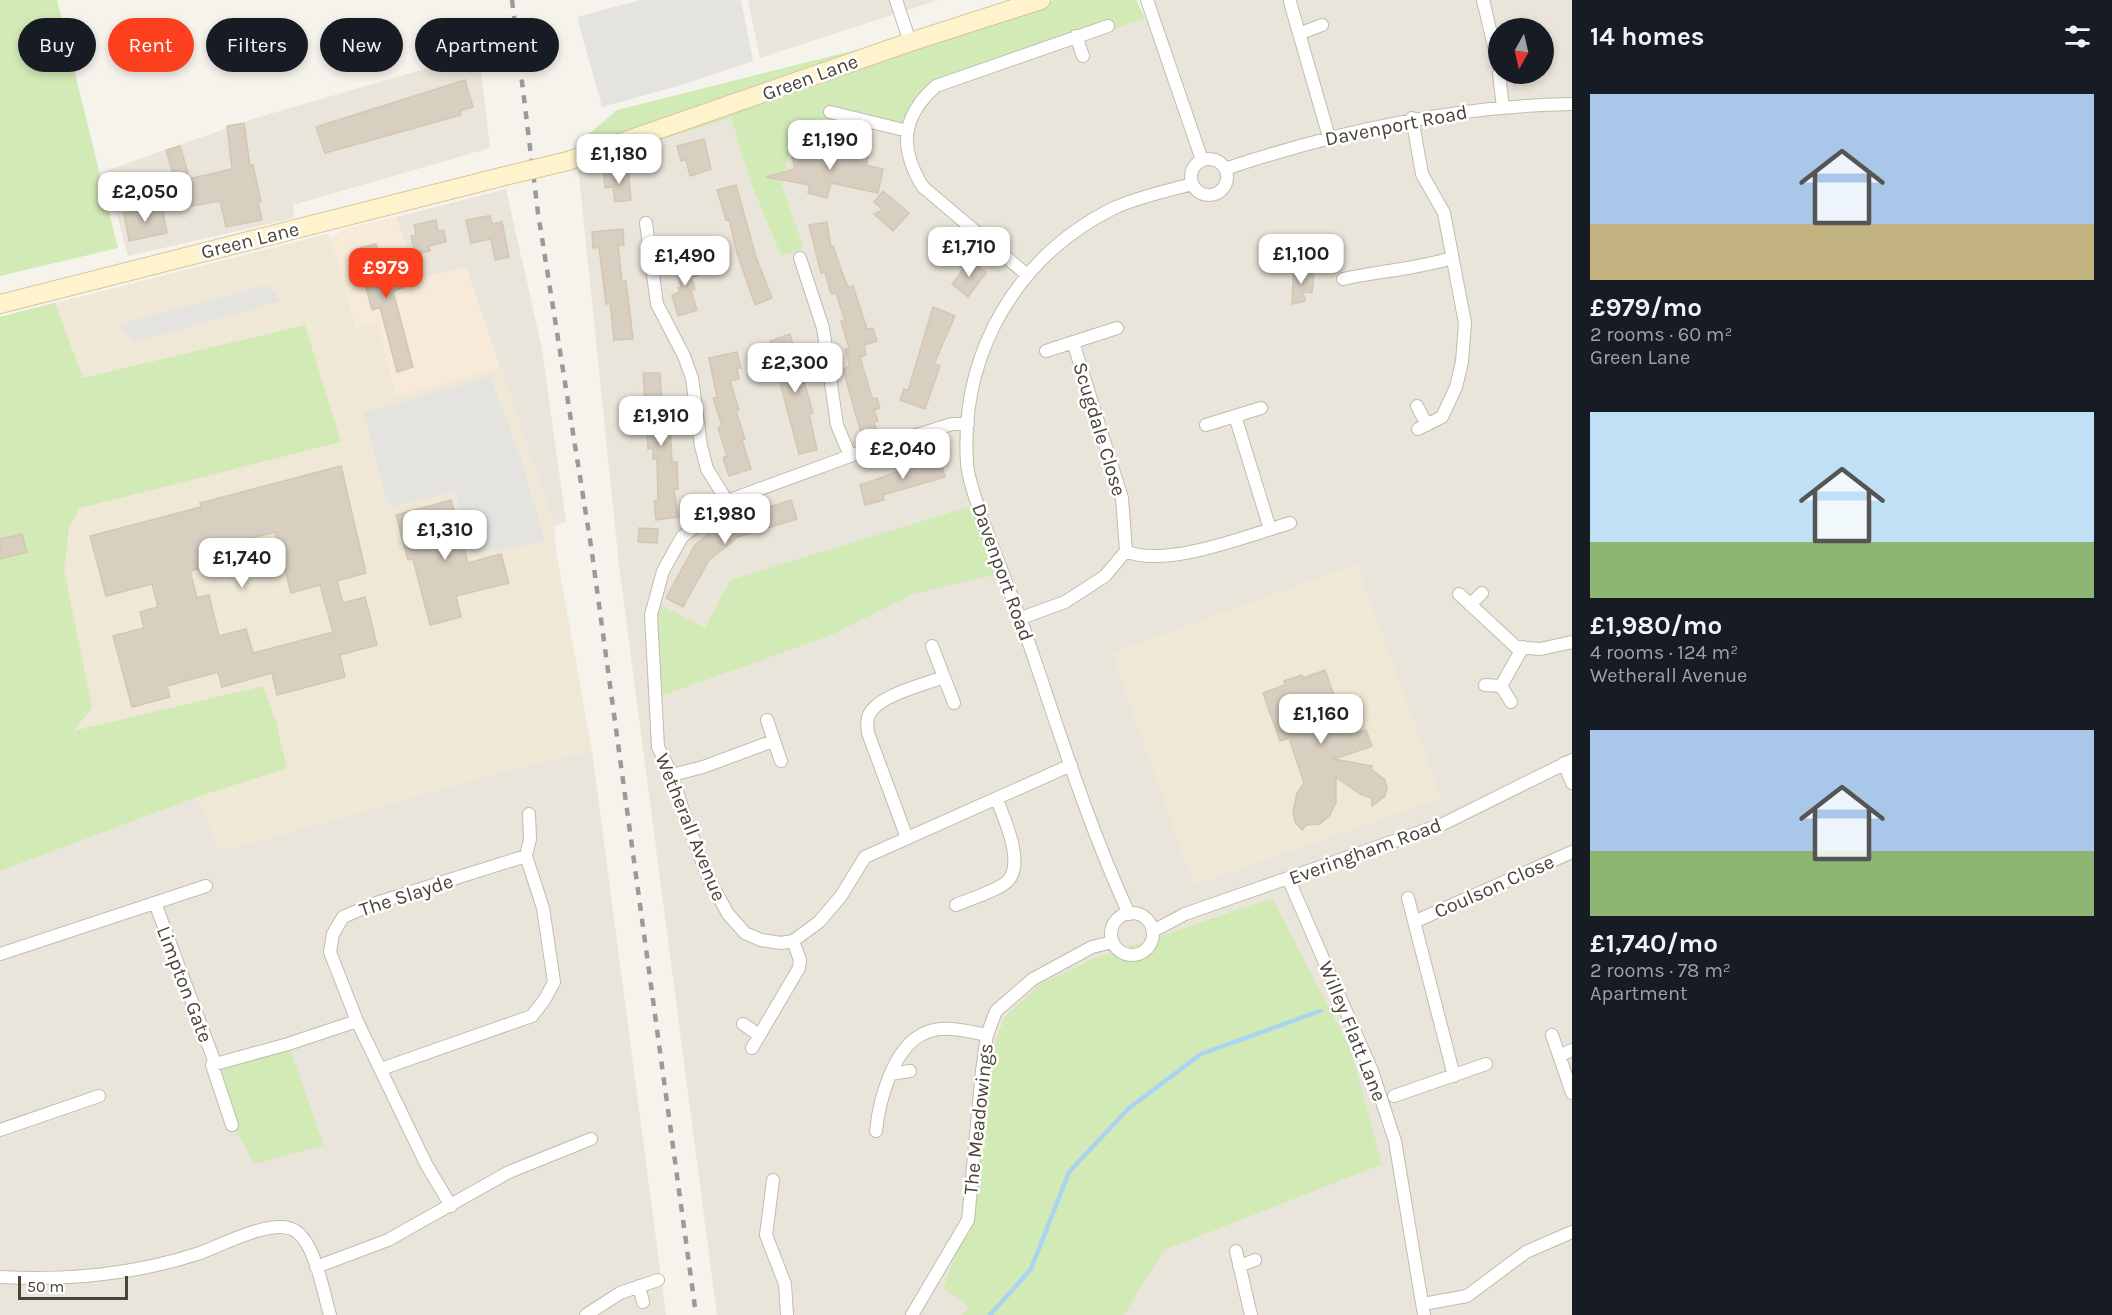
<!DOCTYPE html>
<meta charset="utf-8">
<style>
body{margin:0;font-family:Karla,sans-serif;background:#242831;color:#f1f3f6;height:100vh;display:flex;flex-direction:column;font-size:22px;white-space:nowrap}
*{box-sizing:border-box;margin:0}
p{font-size:20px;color:#9ea1a6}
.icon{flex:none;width:33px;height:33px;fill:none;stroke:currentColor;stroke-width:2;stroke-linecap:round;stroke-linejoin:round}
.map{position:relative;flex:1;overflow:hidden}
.details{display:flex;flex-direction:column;background:#171b24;width:540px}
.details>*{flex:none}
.top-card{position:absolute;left:18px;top:18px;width:570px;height:54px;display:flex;gap:12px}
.needle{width:39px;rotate:188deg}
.controls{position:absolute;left:1488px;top:18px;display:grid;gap:12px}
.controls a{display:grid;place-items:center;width:66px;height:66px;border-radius:50%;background:#171b24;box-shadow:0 3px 9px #0003;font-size:30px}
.scale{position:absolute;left:18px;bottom:15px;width:110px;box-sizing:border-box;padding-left:6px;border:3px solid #4b4439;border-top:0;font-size:16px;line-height:21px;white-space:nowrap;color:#4b4439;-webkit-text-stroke:4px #fff;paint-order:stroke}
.price{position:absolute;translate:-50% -51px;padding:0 14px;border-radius:12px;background:#fff;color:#222;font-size:20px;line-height:39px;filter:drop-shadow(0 2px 3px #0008)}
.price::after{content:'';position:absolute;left:50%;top:36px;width:18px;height:14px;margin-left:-9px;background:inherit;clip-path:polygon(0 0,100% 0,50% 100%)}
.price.active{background:#fc3f1d;color:#fff}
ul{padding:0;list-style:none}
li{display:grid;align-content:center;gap:12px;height:318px;padding:0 18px}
li span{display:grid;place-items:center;height:186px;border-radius:0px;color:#555}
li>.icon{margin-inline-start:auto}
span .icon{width:108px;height:108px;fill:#fffc;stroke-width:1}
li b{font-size:26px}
h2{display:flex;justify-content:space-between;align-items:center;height:72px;padding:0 18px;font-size:26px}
.chip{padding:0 21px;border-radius:27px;background:#171b24;box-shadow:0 3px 9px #0003;font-size:21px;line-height:54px}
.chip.active{background:#fc3f1d;color:#fff}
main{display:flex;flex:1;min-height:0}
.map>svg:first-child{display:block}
.residential{fill:#eae5da;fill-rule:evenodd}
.commercial{fill:#f7ead8}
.education{fill:#efe8d6}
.green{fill:#d2eab5}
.parking{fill:#e5e3e0}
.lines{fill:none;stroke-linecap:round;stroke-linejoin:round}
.stream{stroke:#a9d4f2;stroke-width:4.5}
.building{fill:#d8cfc1;stroke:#d3c7b4;stroke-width:1.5;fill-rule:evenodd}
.street-casing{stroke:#c2bbae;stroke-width:14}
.secondary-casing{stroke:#d6c79b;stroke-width:20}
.street{stroke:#fff;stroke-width:12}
.secondary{stroke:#fff3cd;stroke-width:18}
.rail{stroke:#9a9a9a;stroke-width:4.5;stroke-dasharray:8 8;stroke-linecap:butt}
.secondary-bridge-casing{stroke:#d6c79b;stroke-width:20;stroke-linecap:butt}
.secondary-bridge{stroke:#fff3cd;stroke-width:18}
.labels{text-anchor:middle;stroke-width:5;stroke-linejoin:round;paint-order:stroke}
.street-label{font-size:20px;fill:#4b4439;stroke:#fff}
</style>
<main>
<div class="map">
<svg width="1572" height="1315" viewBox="0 0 1572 1315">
<rect width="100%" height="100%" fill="#f6f3ec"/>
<path class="residential" d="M748 0H938L760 58Z
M1151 0H1572V1315H717L619 565 578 166 731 118 750 181 781 256 804 248 782 185 794 132 816 119 903 126 947 86 1145 18ZM1498 28H1544V74H1498Z
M479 53 490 148 293 205 294 218 128 256 105 171 256 118Z
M506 189 542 349 566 522 554 526 466 267 418 279 396 217Z
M592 751 666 1315H0V871L197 797 221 851 518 767Z"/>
<path class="commercial" d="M396 217 418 278 466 267 500 367 396 396 377 323 356 328 331 239 344 229Z"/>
<path class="education" d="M327 234 331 239 356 328 377 322 396 396 500 367 554 526 556 551 592 751 518 767 221 851 197 797 0 871V317Z
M1357 564 1441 798 1194 885 1112 653Z"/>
<path class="green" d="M0 0H57L118 248 0 276Z
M1055 0H1136L1145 18 947 86 903 126 816 119 794 132 782 185 804 248 781 256 750 181 731 118 578 166 583 139 617 110Z
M55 303 83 378 305 325 341 442 80 508 69 527 64 570 92 708 73 731 263 686 275 718 287 768 197 797 0 871V317Z
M978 504 1002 573 913 594 829 636 655 698 653 601 705 628 730 580Z
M1272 898 1351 1050 1382 1164 1164 1250 1124 1315H962L969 1307 944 1288 964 1229 991 1051 1005 1017 1040 984 1096 958Z
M288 1044 324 1145 255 1164 232 1125 212 1065Z"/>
<path class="parking" d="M640 0H741L753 61 685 84 602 107 577 17Z
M266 285 282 301 135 342 117 325Z
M490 377 520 455 545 542 471 554 455 491 389 507 363 413Z"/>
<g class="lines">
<path class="stream" d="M990 1315 1031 1269 1069 1172 1129 1108 1201 1054 1320 1011"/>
</g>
<path class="building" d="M465 80 473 107 460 111 461 115 325 153 316 127Z
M244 123 250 166 253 165 261 202H258L262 220 226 227 220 201 192 206 188 179 232 169 227 126Z
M704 139 711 169 690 176 686 160 681 161 677 146Z
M788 140 804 143 803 147 853 159 855 150 869 153 866 165 883 169 878 193 831 183 827 198 808 193 810 185 766 177 795 169Z
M180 146 188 173 174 177 166 150Z
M628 170 631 200 615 202 613 187 605 188 604 173Z
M736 185 756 257 772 298 755 305 737 253 729 219 726 220 717 190Z
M883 191 909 213 893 231 874 214 883 210 874 202Z
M162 206 167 233 129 241 124 213Z
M488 216H490L492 224 502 222 509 257 495 260 491 239 471 243 466 220Z
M436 220 438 231 444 230 446 242 429 246 430 251 415 254 411 236 416 235 414 225Z
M827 222 831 247 833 246 842 272 848 287 853 286 867 329 873 328 877 341 864 345 866 355 860 357 872 398H877L880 408 874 410 878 421 874 422 876 429 861 433 843 369 850 367 845 349 849 348 841 321H845L836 293 831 294 825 272 821 273 809 225Z
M623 229 624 245H618L622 282 626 281 633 339 614 340 610 303 606 304 599 247 593 248 592 232Z
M376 244 381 262 401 257 407 279 402 281 403 288 393 291 413 367 397 372 380 307 372 310 356 249Z
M693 257 698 276 691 277 695 289 691 291 697 310 678 316 672 295 680 292 678 288 681 287 675 262Z
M970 260 986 273 968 297 952 284Z
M1294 261H1296L1299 272 1314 274 1312 293 1303 292 1305 301 1292 304Z
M933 307 955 316 934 364 940 366 925 409 900 400 904 389 908 391Z
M790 334 809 399 813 413 809 414 817 450 799 454 777 371 780 370 770 341Z
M737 352 741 368H737L739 379 730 381 739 410 736 411 745 439 742 440 751 469 729 476 723 458 727 456 718 428 722 426 713 398 717 397 709 358Z
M643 373H660L662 404 669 403 672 462H677L678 489H674L678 517 656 520 654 501 658 500 657 458 653 459V448L648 449Z
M939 454 945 477 883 495 884 500 865 505 860 485 920 464 919 460Z
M341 466 366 573 337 581 343 603 365 597 377 645 340 655 345 677 277 695 272 673 222 687 218 672 167 686 170 697 132 707 113 636 144 628 140 612 158 607 152 584 106 596 90 536 201 507 200 503ZM275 532 291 593 320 585 333 632 253 653 246 629 219 636 209 595 197 598 190 571 206 567 201 551Z
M451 500 468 563 501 554 509 583 456 596 461 617 430 625 413 559 408 560 396 515Z
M791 500 797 519 738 537 709 560 683 607 666 598 695 545 726 520 767 511 766 508Z
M639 528 658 529 657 543 638 542Z
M22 534 27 552 0 559V539Z
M1325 670 1335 698 1344 695 1357 733 1366 730 1372 746 1334 759 1372 766 1371 769 1385 780 1387 788 1385 796 1372 806V798L1360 794 1336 777V802L1330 815 1320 824 1306 825 1302 830 1295 822 1293 811 1297 793 1304 783 1289 738 1280 741 1263 693 1285 685 1284 681 1302 675 1303 678Z"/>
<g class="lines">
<defs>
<path id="street" d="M896 0 910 42
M1147 0 1202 160
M1483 0 1498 63
M1290 2 1329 137
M1301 33 1322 25
M1076 36 1083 56
M1499 74 1503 107
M830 112 908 131
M1412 118 1422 174 1444 213 1465 323 1462 362 1456 387 1442 417 1418 429
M854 138 858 120
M1191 177a18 18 0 1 1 36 0a18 18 0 1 1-36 0Z
M1225 169C1338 131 1452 106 1572 104
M646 223 657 304 684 356 692 378 701 446 707 469 727 501
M800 258 823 328 837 425 850 456
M651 259 667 258
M1026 274 923 187C899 148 901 117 936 86L1108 26
M1343 279C1380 271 1416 269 1452 258
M1046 351 1117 328
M1417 406 1427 425
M1235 416 1270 529
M968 424H952L850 456 727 501 682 537 663 571 651 615 658 747 672 775 685 817 708 877 728 914 745 933 761 940 781 943 793 941 819 922 841 896 865 857 1071 765
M1206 425 1261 408
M1126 551C1164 569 1250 535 1290 523
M1459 594 1516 647 1540 649 1572 642
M1470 605 1482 593
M1021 618 1065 602 1105 576 1126 551 1122 498 1073 342
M932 646 954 703
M1485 685 1501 686 1511 702
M1501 686 1523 647
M767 720 781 761
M1564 763 1572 783
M672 775 703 767 773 741
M907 838 868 733C867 725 866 717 872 710 885 694 925 684 944 677
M1288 878 1372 1071 1395 1141 1424 1315
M1408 898 1454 1076
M155 903 214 1060 212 1065 232 1125
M956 905C972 898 991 893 1004 884 1028 869 1004 818 997 800
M1111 934a21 21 0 1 1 42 0a21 21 0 1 1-42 0Z
M1129 914C1089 827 1061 737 1030 646 1015 602 996 559 981 515 976 499 968 480 967 463 960 353 1017 256 1114 208 1137 197 1167 191 1192 184
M1416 921 1572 852
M1153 931 1185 914 1443 824 1572 760
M0 954 206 886
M743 1024 759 1035
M1552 1035 1572 1093
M752 1048 799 968 800 960 793 941
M1559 1056 1572 1050
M212 1065 288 1044 357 1021
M381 1069 532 1016 545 999 554 982 543 908 526 856 530 839 529 814
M891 1074 910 1071
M1394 1096 1486 1064
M0 1130 99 1096
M876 1131C879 1101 893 1048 923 1034 942 1024 967 1031 987 1035
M773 1180 766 1235 785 1284 787 1315
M451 1206 426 1164 357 1021 330 952 333 934 343 917 373 904 526 856
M1236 1251 1251 1315
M1239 1266 1255 1260
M316 1267 388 1240 509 1172 591 1139
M0 1277C66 1281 137 1274 200 1253 222 1245 269 1220 292 1229 315 1239 323 1292 330 1315
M639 1286 643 1302
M1423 1304 1467 1296 1526 1252 1572 1232
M586 1315 620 1293 658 1280
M912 1315 968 1220 982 1071 987 1035 996 1011 1033 979 1092 947 1113 942"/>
<path id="secondary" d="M568 161 910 42 1041 0
M0 304 501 177"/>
</defs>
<use href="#street" class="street-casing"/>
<use href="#secondary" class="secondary-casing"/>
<use href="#street" class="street"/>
<use href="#secondary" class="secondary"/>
<path class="rail" d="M512 0 538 213 591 546 696 1315"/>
<defs>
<path id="secondary-bridge" d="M501 177 568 161"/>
</defs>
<use href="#secondary-bridge" class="secondary-bridge-casing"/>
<use href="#secondary-bridge" class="secondary-bridge"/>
</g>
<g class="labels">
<g class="street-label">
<text transform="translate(810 77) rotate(-20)" y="7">Green Lane</text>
<text transform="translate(1396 125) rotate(-11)" y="7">Davenport Road</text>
<text transform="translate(250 240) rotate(-14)" y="7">Green Lane</text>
<text transform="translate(1100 429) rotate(73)" y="7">Scugdale Close</text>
<text transform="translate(1003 572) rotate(70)" y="7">Davenport Road</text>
<text transform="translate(691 827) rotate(68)" y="7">Wetherall Avenue</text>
<text transform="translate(1365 851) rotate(-20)" y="7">Everingham Road</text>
<text transform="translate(1494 886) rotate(-24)" y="7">Coulson Close</text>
<text transform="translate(406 895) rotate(-18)" y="7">The Slayde</text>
<text transform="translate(185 984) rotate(69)" y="7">Limpton Gate</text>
<text transform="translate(1353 1031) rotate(68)" y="7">Willey Flatt Lane</text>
<text transform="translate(978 1119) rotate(-84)" y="7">The Meadowings</text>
</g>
</g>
</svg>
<div class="controls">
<a><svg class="needle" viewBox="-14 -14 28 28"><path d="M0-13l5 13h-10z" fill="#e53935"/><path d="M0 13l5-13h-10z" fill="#9ea1a6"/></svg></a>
</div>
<div class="scale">50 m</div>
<b class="price" style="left:830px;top:171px">£1,190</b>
<b class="price" style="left:619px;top:185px">£1,180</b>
<b class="price" style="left:145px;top:223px">£2,050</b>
<b class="price" style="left:969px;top:278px">£1,710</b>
<b class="price" style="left:1301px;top:285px">£1,100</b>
<b class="price" style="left:685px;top:287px">£1,490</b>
<b class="price active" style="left:386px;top:299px">£979</b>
<b class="price" style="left:795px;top:394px">£2,300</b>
<b class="price" style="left:661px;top:447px">£1,910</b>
<b class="price" style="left:903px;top:480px">£2,040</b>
<b class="price" style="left:725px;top:545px">£1,980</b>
<b class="price" style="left:445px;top:561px">£1,310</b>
<b class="price" style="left:242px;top:589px">£1,740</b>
<b class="price" style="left:1321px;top:745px">£1,160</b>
<div class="top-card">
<a class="chip">Buy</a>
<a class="chip active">Rent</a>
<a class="chip">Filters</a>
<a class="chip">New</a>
<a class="chip">Apartment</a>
</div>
</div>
<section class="details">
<h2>14 homes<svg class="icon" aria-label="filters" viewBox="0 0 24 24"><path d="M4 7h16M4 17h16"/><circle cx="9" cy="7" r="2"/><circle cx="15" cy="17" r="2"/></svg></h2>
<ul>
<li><span style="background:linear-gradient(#a9c7e8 70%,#c2b280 0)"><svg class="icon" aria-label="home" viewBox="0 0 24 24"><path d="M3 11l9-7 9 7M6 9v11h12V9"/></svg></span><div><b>£979/mo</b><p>2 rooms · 60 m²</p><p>Green Lane</p></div></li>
<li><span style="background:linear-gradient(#bfe0f5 70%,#8fb573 0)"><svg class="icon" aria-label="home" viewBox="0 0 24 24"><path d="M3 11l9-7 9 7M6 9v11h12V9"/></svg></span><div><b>£1,980/mo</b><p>4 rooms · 124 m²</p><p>Wetherall Avenue</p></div></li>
<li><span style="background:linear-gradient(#a9c7e8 65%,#8fb573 0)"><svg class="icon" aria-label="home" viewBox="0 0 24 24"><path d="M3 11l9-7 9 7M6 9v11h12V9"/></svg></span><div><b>£1,740/mo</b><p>2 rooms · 78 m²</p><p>Apartment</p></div></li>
</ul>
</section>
</main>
